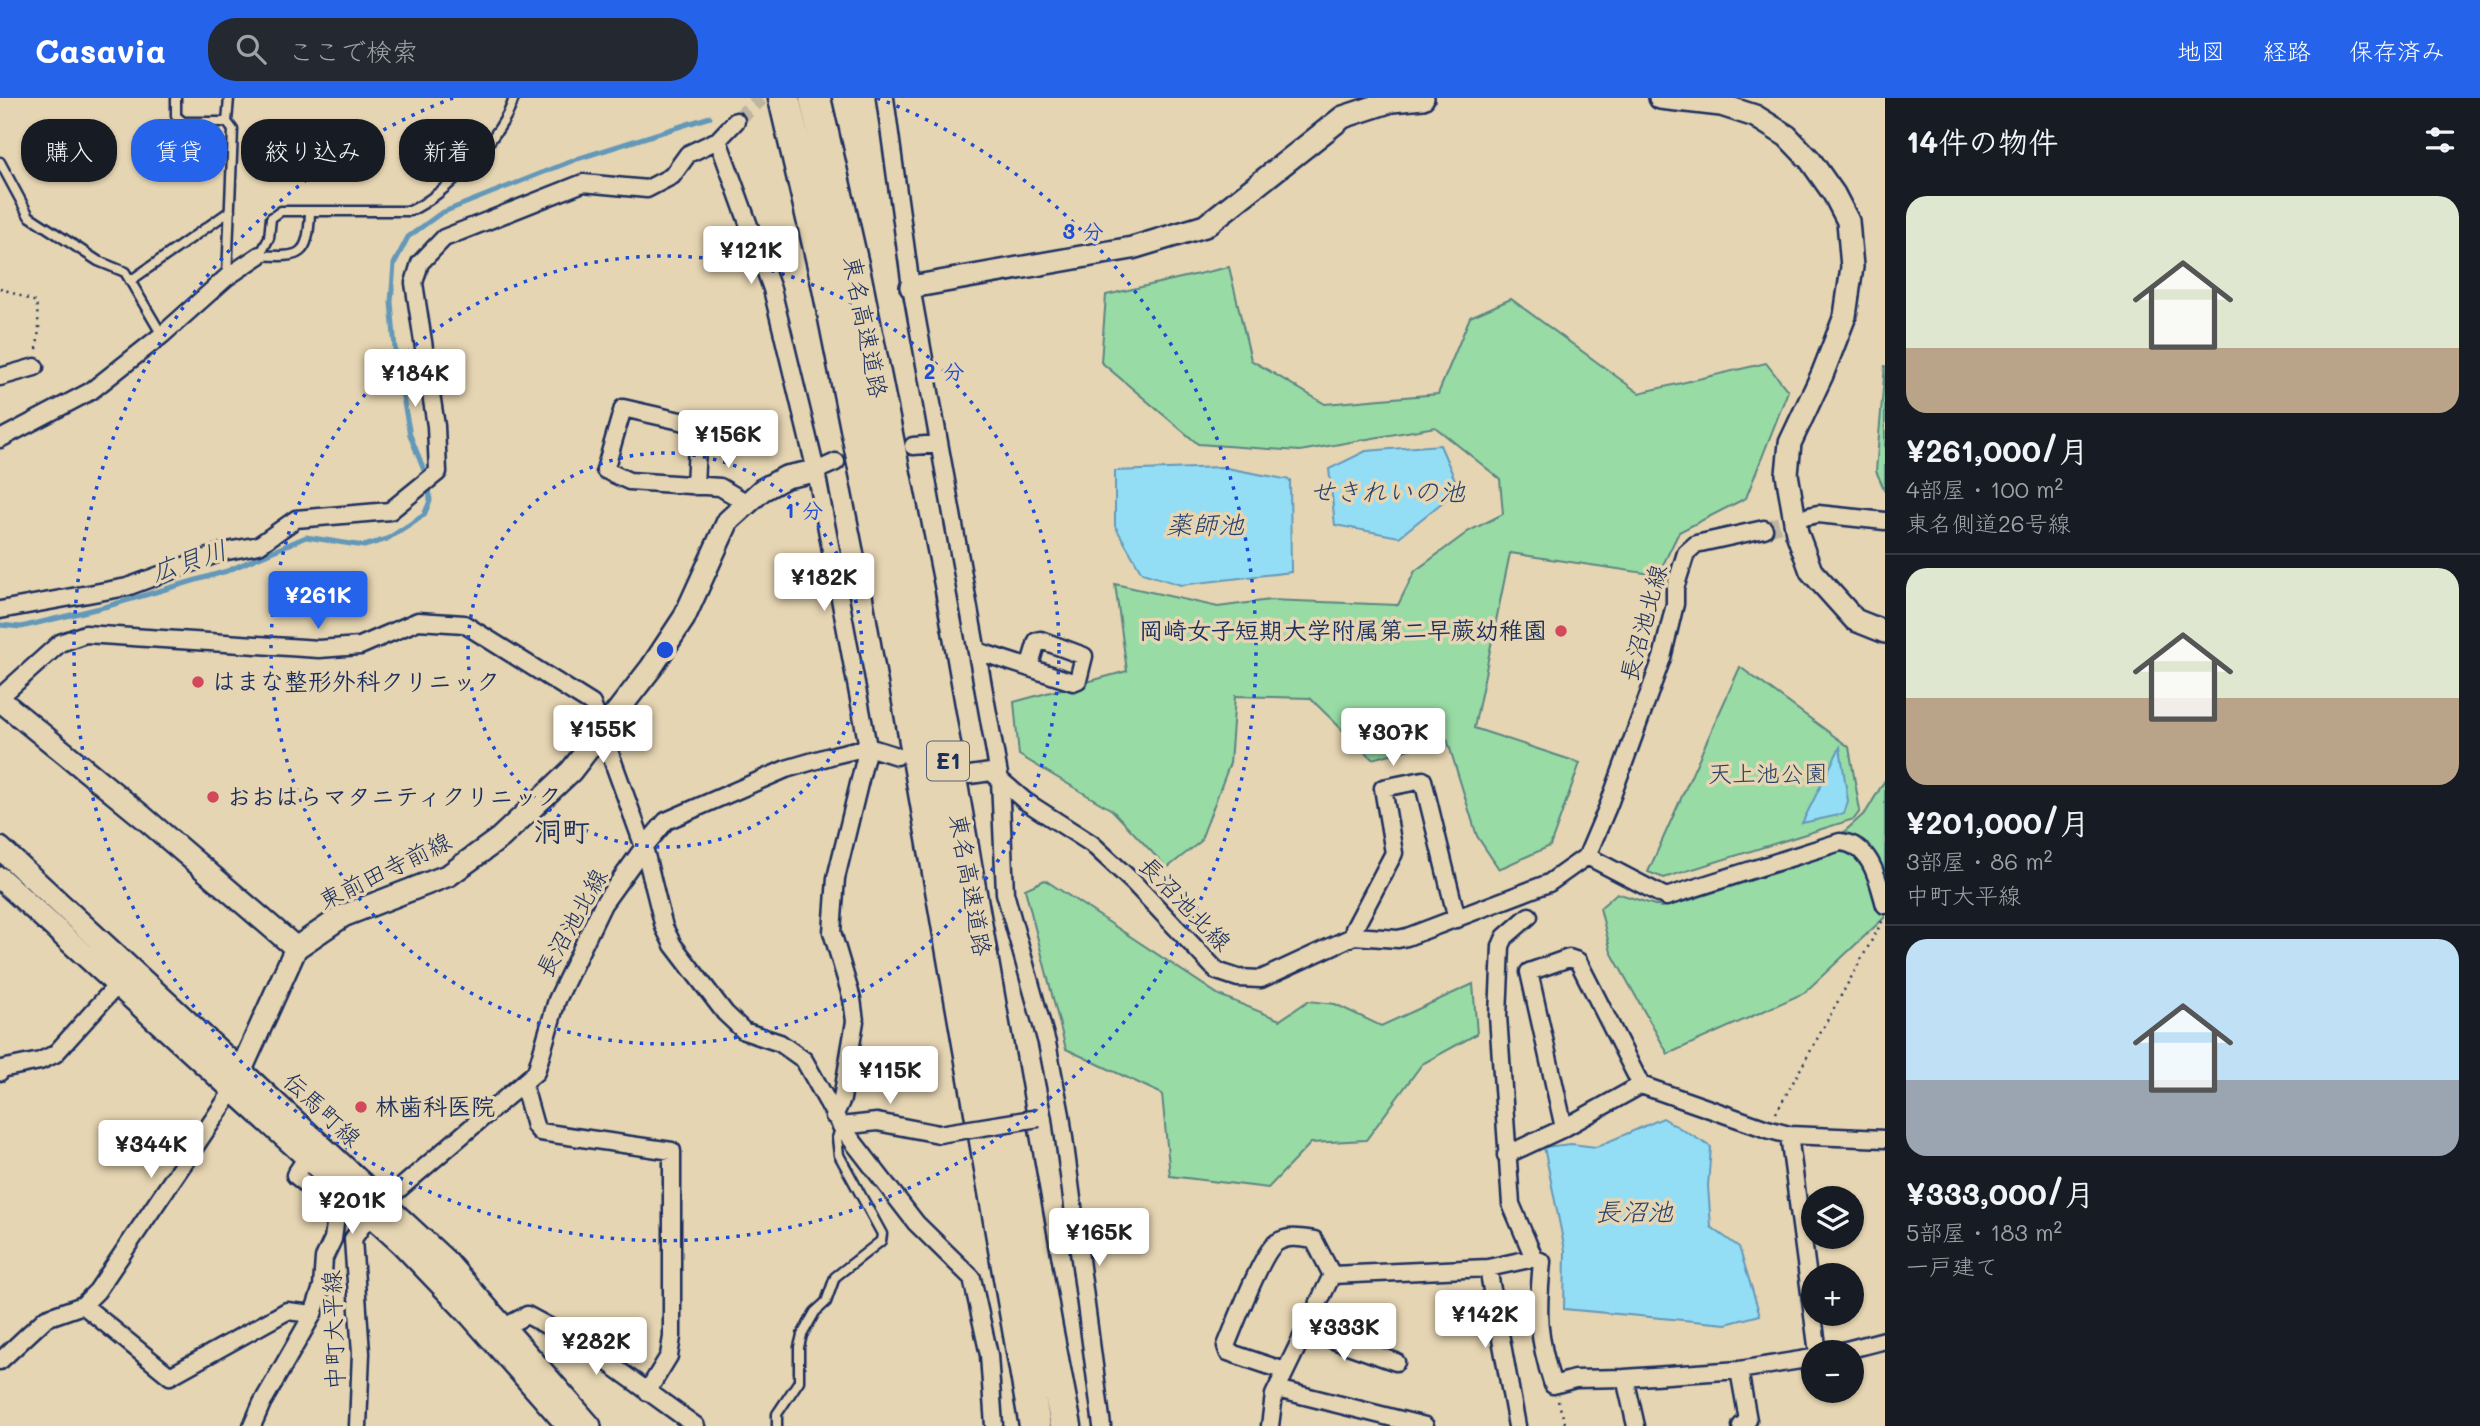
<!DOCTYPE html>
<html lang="ja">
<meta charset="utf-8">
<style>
body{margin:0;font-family:Mali,"Klee One",sans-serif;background:#242831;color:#f1f3f6;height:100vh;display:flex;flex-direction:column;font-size:26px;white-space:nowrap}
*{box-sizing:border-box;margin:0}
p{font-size:23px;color:#9ea1a6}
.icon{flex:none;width:38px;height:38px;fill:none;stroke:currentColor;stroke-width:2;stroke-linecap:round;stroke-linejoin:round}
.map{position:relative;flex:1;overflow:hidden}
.side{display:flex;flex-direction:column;background:#171b24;width:595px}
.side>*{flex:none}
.guide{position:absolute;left:21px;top:21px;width:665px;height:63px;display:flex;gap:14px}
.tools{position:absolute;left:1801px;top:1088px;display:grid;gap:14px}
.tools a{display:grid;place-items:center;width:63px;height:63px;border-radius:50%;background:#171b24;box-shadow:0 2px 5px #0004;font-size:35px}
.price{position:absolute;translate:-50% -60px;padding:0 16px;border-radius:7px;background:#fff;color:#222;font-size:23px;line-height:46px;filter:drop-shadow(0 2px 4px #0008)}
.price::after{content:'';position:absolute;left:50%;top:42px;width:21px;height:16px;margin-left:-10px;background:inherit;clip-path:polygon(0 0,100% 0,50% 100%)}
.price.selected{background:#2563eb;color:#fff}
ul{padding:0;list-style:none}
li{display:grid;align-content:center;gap:14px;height:371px;padding:0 21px}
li+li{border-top:2px solid #363941}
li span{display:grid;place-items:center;height:217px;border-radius:21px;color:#555}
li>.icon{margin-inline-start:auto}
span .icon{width:126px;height:126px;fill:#fffc;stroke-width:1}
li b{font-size:30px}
h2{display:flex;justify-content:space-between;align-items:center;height:84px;padding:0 21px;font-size:30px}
.chip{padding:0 24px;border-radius:28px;background:#171b24;box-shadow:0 2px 5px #0004;font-size:24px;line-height:63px}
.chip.selected{background:#2563eb;color:#fff}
header{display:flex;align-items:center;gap:42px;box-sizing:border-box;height:98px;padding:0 35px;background:#2563eb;color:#fff}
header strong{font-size:33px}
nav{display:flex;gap:38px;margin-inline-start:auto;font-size:24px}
.search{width:490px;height:63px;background:#242831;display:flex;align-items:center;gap:18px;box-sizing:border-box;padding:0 24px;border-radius:28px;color:#9ea1a6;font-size:26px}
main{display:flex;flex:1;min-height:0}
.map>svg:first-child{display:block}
.green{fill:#99dba5;stroke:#5a8582;stroke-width:2}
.water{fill:#94def5;stroke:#6498b9;stroke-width:2}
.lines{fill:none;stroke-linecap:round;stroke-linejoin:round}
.stream{stroke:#6498b9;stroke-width:5}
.minor-tunnel{stroke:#bdb4a1;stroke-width:16;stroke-dasharray:16 8;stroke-linecap:butt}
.service-casing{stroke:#1b2f5e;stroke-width:13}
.minor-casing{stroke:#1b2f5e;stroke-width:21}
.tertiary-casing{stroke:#1b2f5e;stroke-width:26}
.motorway-casing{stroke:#1b2f5e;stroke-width:35}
.path{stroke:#1b2f5e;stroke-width:2.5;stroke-dasharray:2 5;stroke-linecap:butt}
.service{stroke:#e6d5b2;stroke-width:8}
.minor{stroke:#e6d5b2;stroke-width:16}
.tertiary{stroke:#e6d5b2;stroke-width:21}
.motorway{stroke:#e6d5b2;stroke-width:30}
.minor-bridge-casing{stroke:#1b2f5e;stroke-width:21;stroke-linecap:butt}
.minor-bridge{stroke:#e6d5b2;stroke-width:16}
.ring{fill:none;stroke:#1d4ed8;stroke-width:3.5;stroke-dasharray:3.5 7}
.poi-dot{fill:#d1495b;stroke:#e6d5b2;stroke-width:2.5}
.labels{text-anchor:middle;stroke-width:7;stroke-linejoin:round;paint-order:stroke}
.shield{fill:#e6d5b2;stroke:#586177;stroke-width:2}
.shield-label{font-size:23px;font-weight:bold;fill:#1b2f5e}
.street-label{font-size:24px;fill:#1b2f5e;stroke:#e6d5b2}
.poi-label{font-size:24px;font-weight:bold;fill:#1b2f5e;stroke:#e6d5b2;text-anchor:start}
.park-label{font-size:24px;fill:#284065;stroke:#e6d5b2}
.water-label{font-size:26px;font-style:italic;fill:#27406d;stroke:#e6d5b2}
.quarter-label{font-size:28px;font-weight:bold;fill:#1b2f5e;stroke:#e6d5b2}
.centre{fill:#1d4ed8;stroke:#e6d5b2;stroke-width:3.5}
.ring-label{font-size:21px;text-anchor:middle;font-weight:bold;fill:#1d4ed8;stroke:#e6d5b2;stroke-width:7;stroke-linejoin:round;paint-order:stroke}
</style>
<header>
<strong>Casavia</strong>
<div class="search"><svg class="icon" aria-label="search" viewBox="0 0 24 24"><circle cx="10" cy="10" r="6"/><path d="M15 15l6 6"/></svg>ここで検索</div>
<nav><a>地図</a><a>経路</a><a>保存済み</a></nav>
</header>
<main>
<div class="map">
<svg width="1885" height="1328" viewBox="0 0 1885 1328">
<rect width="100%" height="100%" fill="#e6d5b2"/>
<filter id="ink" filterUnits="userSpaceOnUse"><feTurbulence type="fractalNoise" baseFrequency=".0143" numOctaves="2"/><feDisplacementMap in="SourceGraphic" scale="14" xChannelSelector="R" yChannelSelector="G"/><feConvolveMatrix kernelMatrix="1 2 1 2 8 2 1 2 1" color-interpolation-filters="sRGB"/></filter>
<g filter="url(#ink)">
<path class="green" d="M1229 169 1251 262 1325 306 1438 296 1470 219 1511 201 1639 295 1766 265 1788 293 1746 400 1679 434 1658 477 1510 455 1474 630 1580 665 1550 748 1499 771 1477 738 1447 641 1372 661 1310 600 1235 598 1230 665 1200 744 1167 770 1112 712 1019 657 1014 604 1127 573 1115 486 1218 509 1270 502 1398 507 1415 473 1469 433 1503 416 1500 381 1435 329 1300 353 1198 346 1101 264 1106 197Z
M1885 267V393L1876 373Z
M1740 569 1849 649 1860 713 1854 721 1664 780 1648 774Z
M1885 682V819L1804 895 1668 956 1611 854 1600 810 1617 795 1661 809 1687 803 1813 762 1866 714Z
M1045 782 1219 897 1280 922 1308 903 1335 906 1381 928 1473 886 1477 936 1422 966 1366 1042 1311 1045 1268 1090 1170 1078 1162 996 1066 951 1025 791Z"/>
<path class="water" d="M1440 347 1459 391 1399 439 1335 427 1329 371 1366 353Z
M1221 369 1290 382 1291 474 1181 487 1142 475 1115 428V373Z
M1840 649 1848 703 1844 716 1802 725Z
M1663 1020 1711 1049 1708 1088 1711 1129 1739 1149 1760 1217 1726 1226 1564 1211 1565 1152 1544 1049 1571 1046 1596 1049Z"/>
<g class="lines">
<path class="stream" d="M0 527 21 529 108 508 227 473 306 439 364 448 387 441 424 417 430 403 429 385 410 337 396 262 391 204 394 166 408 139 441 115 577 61 710 19"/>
<path class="minor-tunnel" d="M736 23 761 0
M1764 431 1805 419"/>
<defs>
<path id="service" d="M176 0V18L183 24H227
M0 64 29 118 98 163 125 174 162 237
M310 115C308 158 302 160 260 157L269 140 271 120 281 113H410C445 97 503 38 514 0
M227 179 233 32 227 24 229 0
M130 183 230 113
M777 1328V1316L799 1283V1249L802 1237 815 1214 826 1204 835 1179 881 1143 882 1136 839 1057 837 1040 841 1028"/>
<path id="minor" d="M885 0 911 189 1000 682 1005 795 1047 945 1061 1017 1102 1328
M736 23 718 42 772 191 816 373 868 649 836 780 832 834 852 901 855 923 842 1001 834 1018
M0 279 35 269
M0 341 91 293 162 237 227 179 260 157
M913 348 939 346
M816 373 836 364
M695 388 698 327 623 310 605 372 629 383 720 389 747 405
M1809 418 1818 416 1885 423
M0 512 127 489 222 454 259 447 296 421 390 413 438 374 436 328 414 185 420 165 444 140 583 85 647 91 672 78 688 56 718 42
M977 553 1073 584 1078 582 1084 558 1041 542 1037 543 1029 570
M0 599 60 545 85 536 319 551 360 548 418 523 464 526 592 606 644 749 664 829 673 847 725 915 744 933 780 945 804 962 841 1028 916 1125 972 1180 989 1257 994 1328
M970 677 991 674 1025 703 1092 746 1133 784 1217 873 1238 880 1261 881 1354 838 1398 841 1407 839 1549 785 1587 758 1609 706 1662 560 1675 506V490L1686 455 1696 446 1764 431
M1587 758 1666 799 1840 744C1871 746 1878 782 1885 807
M1529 818 1505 839 1501 848 1498 918 1511 1106 1534 1160 1542 1164C1537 1215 1537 1238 1553 1287L1575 1281 1625 1280
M1354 838V831L1394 755 1383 690 1423 682 1457 821
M0 974 1 971 40 963 55 956 118 886
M523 985 535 1028 540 1034 672 1053V1239L669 1258 647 1294
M1641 987 1767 1031 1789 1037 1885 1041
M841 1028 877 1024 939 1036
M1789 1037 1818 1255
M1506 1057 1564 1030 1641 987 1578 863 1569 860 1529 874 1564 1030
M1488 1170 1517 1328
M1332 1177 1488 1170 1534 1160
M83 1207 170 1278 287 1213 313 1216
M1305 1232 1396 1264
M495 1236 504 1229 527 1217 585 1248 696 1328
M1835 1255 1885 1242
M0 1263 46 1220 83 1207 97 1193 234 991 237 982
M1739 1272 1748 1322 1741 1328
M1285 1273 1228 1254 1226 1248C1234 1229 1262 1154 1276 1145 1288 1137 1301 1140 1314 1142L1332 1177
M1277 1291 1425 1328
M252 1328 262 1305 313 1216 322 1189 324 1160 333 1141 337 1111 295 1077 307 1059
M358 1328 361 1255 353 1141 370 1116 536 974 557 902 603 806 644 749 666 723 786 671 834 657 868 649 897 658
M1270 1328 1274 1297 1332 1177
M1636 1328 1625 1280 1739 1272 1813 1260"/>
<path id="tertiary" d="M1660 0 1721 7 1755 18 1787 38 1810 62 1834 96 1848 123 1852 169 1845 218 1822 277 1790 345 1787 376 1797 435 1811 473 1855 522 1885 534
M911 189 1132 150 1205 128 1343 19 1392 3 1423 0
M0 602 143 719 296 850 241 972
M0 750 446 1163 590 1328
M0 780 402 1146 470 1217 568 1328
M296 850 343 818 449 777 500 740 571 673 651 570 684 520 728 423 762 392 786 379 816 373"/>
<path id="motorway" d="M784 0 827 185 889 495 1035 1328
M815 0 856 180 918 492 1047 1230 1066 1328"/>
</defs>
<use href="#service" class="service-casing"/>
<use href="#minor" class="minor-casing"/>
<use href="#tertiary" class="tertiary-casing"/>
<use href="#motorway" class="motorway-casing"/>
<path class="path" d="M0 190 36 204 39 229 37 252
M1776 1015 1883 822
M1558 1303 1566 1328"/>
<use href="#service" class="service"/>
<use href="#minor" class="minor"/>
<use href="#tertiary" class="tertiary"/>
<use href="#motorway" class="motorway"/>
<defs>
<path id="minor-bridge" d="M939 1036 1039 1020"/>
</defs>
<use href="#minor-bridge" class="minor-bridge-casing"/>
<use href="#minor-bridge" class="minor-bridge"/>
</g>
</g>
<g class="ring">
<circle cx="665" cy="552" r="197"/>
<circle cx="665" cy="552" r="394"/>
<path d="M877 0A591 591 0 1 1 453 0"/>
</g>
<g class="poi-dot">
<circle cx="1561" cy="533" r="7"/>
<circle cx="198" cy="584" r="7"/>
<circle cx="213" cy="699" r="7"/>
<circle cx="361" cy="1009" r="7"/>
</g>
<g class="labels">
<rect class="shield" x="927" y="643.5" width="42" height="39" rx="5"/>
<g class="shield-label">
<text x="948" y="671">E1</text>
</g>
<g class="street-label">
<text transform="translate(865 229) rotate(79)" y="8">東名高速道路</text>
<text transform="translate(1644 525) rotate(-75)" y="8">長沼池北線</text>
<text transform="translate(385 773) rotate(-26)" y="8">東前田寺前線</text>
<text transform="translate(970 787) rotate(80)" y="8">東名高速道路</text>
<text transform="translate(1185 806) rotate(46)" y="8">長沼池北線</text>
<text transform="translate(572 825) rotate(-61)" y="8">長沼池北線</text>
<text transform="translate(322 1012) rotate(43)" y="8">伝馬町線</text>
<text transform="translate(334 1232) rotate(-92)" y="8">中町大平線</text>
</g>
<g class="poi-label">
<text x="1547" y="541" text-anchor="end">岡崎女子短期大学附属第二早蕨幼稚園</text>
<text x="212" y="592">はまな整形外科クリニック</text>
<text x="227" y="707">おおはらマタニティクリニック</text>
<text x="375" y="1017">林歯科医院</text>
</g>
<g class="park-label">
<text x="1768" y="684">天上池公園</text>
</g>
<g class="water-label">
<text x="1387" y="403">せきれいの池</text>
<text x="1205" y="436">薬師池</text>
<text transform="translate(189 463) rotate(-18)" y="9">広貝川</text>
<text x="1634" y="1123">長沼池</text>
</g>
<g class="quarter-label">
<text x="562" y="743">洞町</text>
</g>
</g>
<circle cx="665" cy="552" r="10" class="centre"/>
<g class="ring-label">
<text x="1083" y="141">3 分</text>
<text x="944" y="281">2 分</text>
<text x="804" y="420">1 分</text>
</g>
</svg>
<div class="tools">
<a><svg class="icon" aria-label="layers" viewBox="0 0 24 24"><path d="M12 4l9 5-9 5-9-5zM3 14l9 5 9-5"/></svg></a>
<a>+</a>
<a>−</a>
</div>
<b class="price" style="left:751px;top:188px">¥121K</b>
<b class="price" style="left:415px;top:311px">¥184K</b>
<b class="price" style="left:728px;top:372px">¥156K</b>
<b class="price" style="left:824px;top:515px">¥182K</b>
<b class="price selected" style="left:318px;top:533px">¥261K</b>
<b class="price" style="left:603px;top:667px">¥155K</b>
<b class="price" style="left:1393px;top:670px">¥307K</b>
<b class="price" style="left:890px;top:1008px">¥115K</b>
<b class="price" style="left:151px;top:1082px">¥344K</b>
<b class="price" style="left:352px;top:1138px">¥201K</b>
<b class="price" style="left:1099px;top:1170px">¥165K</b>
<b class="price" style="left:1485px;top:1252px">¥142K</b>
<b class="price" style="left:1344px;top:1265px">¥333K</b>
<b class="price" style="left:596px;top:1279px">¥282K</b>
<div class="guide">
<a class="chip">購入</a>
<a class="chip selected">賃貸</a>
<a class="chip">絞り込み</a>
<a class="chip">新着</a>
</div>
</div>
<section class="side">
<h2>14件の物件<svg class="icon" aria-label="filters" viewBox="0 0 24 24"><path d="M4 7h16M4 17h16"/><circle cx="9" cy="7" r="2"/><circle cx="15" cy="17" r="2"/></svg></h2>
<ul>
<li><span style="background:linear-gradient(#dfe7d0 70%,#b9a48a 0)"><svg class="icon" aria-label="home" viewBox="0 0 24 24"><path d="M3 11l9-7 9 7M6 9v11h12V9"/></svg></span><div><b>¥261,000/月</b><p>4部屋 · 100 m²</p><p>東名側道26号線</p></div></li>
<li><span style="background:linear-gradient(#dfe7d0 60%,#b9a48a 0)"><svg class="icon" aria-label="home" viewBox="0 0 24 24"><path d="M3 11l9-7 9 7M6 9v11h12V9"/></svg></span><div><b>¥201,000/月</b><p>3部屋 · 86 m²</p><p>中町大平線</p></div></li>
<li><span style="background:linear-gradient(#bfe0f5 65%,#9aa5b1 0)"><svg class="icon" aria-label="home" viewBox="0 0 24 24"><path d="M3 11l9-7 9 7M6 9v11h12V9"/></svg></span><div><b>¥333,000/月</b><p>5部屋 · 183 m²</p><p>一戸建て</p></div></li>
</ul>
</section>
</main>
